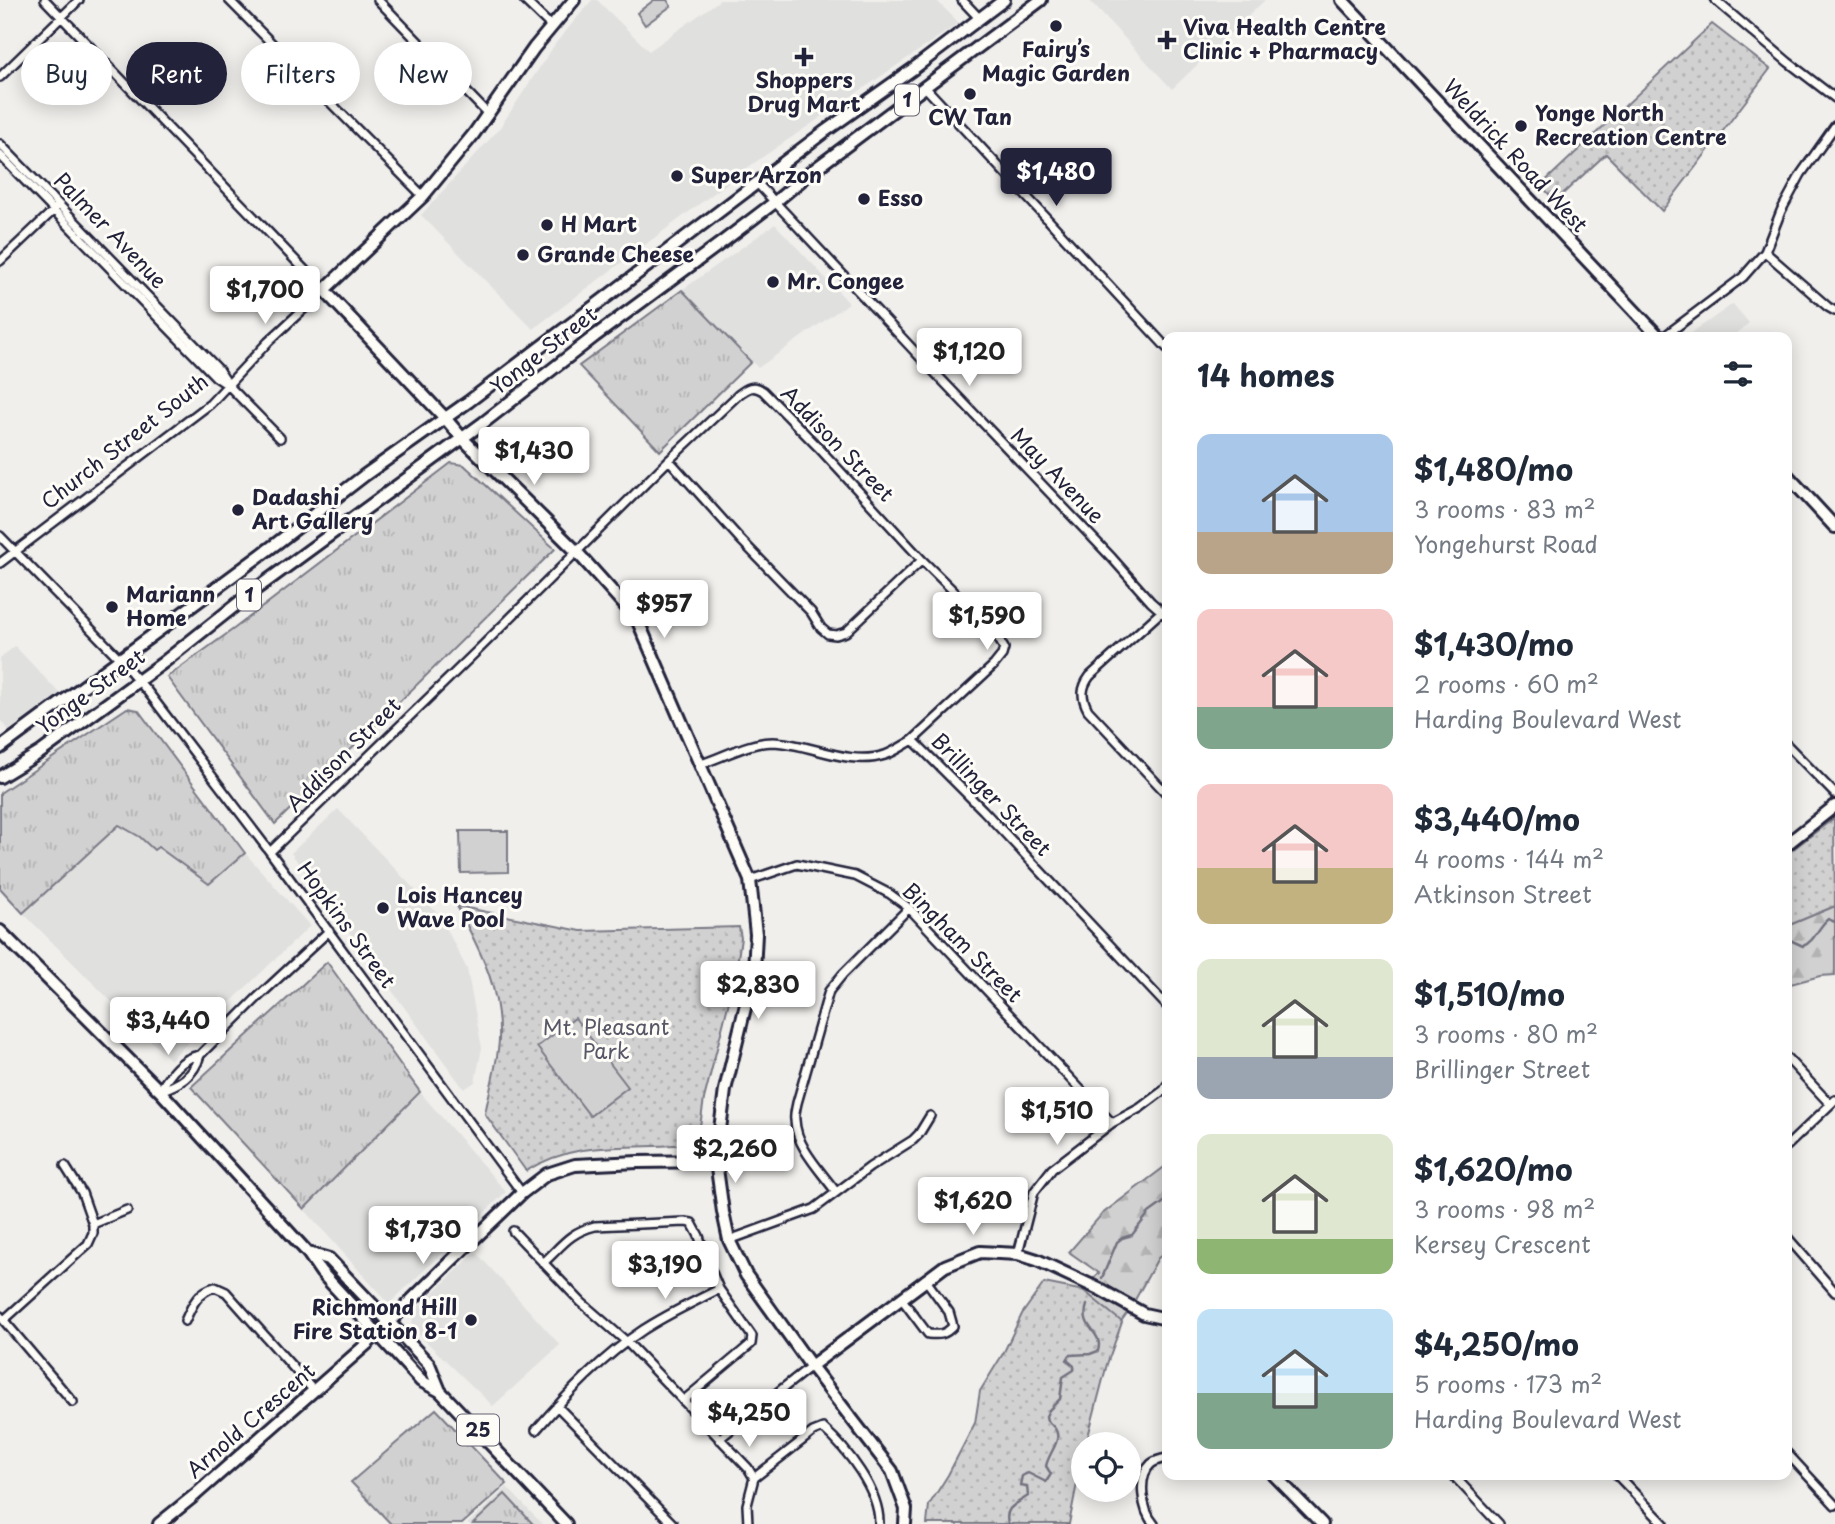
<!DOCTYPE html>
<meta charset="utf-8">
<style>
body{margin:0;font-family:"Playpen Sans",sans-serif;background:#f2f2f3;color:#1f2937;height:100vh;display:flex;flex-direction:column;font-size:26px;white-space:nowrap}
*{box-sizing:border-box;margin:0}
p{font-size:23px;color:#747a83}
.icon{flex:none;width:38px;height:38px;fill:none;stroke:currentColor;stroke-width:2;stroke-linecap:round;stroke-linejoin:round}
.map{position:relative;flex:1;overflow:hidden}
.sheet{position:absolute;left:1162px;top:332px;width:630px;height:1148px;display:flex;flex-direction:column;background:#fff;border-radius:14px;box-shadow:0 4px 18px #0003}
.sheet>*{flex:none}
.hud{position:absolute;left:21px;top:42px;width:665px;height:63px;display:flex;gap:14px}
.tools{position:absolute;left:1071px;top:1432px;display:grid;gap:14px}
.tools a{display:grid;place-items:center;width:70px;height:70px;border-radius:50%;background:#fff;box-shadow:0 4px 18px #0003;font-size:35px}
.price{position:absolute;translate:-50% -60px;padding:0 16px;border-radius:7px;background:#fff;color:#222;font-size:23px;line-height:46px;filter:drop-shadow(0 2px 4px #0008)}
.price::after{content:'';position:absolute;left:50%;top:42px;width:21px;height:16px;margin-left:-10px;background:inherit;clip-path:polygon(0 0,100% 0,50% 100%)}
.price.selected{background:#22223b;color:#fff}
ul{padding:0;list-style:none}
li{display:flex;align-items:center;gap:21px;height:175px;padding:0 35px}
li span{display:grid;place-items:center;flex:none;width:196px;height:140px;border-radius:14px;color:#555}
li>.icon{margin-inline-start:auto}
span .icon{width:84px;height:84px;fill:#fffc;stroke-width:1}
li b{font-size:30px}
h2{display:flex;justify-content:space-between;align-items:center;height:84px;padding:0 35px;font-size:30px}
.pill{padding:0 24px;border-radius:32px;background:#fff;box-shadow:0 4px 18px #0003;font-size:24px;line-height:63px}
.pill.selected{background:#22223b;color:#fff}
.map>svg:first-child{display:block}
.built{fill:#e0e0df}
.grass{fill:url(#grass-tufts);stroke:#7a7a86;stroke-width:2}
.forest{fill:url(#forest-firs);stroke:#7a7a86;stroke-width:2}
.park{fill:url(#park-dots);stroke:#7a7a86;stroke-width:2}
.pitch{fill:#d2d1d1;stroke:#7a7a86;stroke-width:2}
.lines{fill:none;stroke-linecap:round;stroke-linejoin:round}
.stream{stroke:#737381;stroke-width:2.5}
.street-casing{stroke:#22223b;stroke-width:12}
.secondary-casing{stroke:#22223b;stroke-width:16}
.primary-casing{stroke:#22223b;stroke-width:16}
.street{stroke:#fdfcf7;stroke-width:7}
.secondary{stroke:#fdfcf7;stroke-width:10}
.primary{stroke:#fdfcf7;stroke-width:10}
.poi-dot{fill:#22223b;stroke:#fdfcf7;stroke-width:2.5}
.labels{text-anchor:middle;stroke-width:6;stroke-linejoin:round;paint-order:stroke}
.shield{fill:#fdfcf7;stroke:#646373;stroke-width:2}
.shield-label{font-size:19px;font-weight:bold;fill:#22223b}
.poi-label{font-size:21px;font-weight:bold;fill:#22223b;stroke:#fdfcf7;text-anchor:start}
.street-label{font-size:21px;fill:#22223b;stroke:#fdfcf7}
.park-label{font-size:21px;fill:#575768;stroke:#fdfcf7}
</style>
<div class="map">
<svg width="1835" height="1524" viewBox="0 0 1835 1524">
<defs>
<pattern id="grass-tufts" width="24" height="20" patternUnits="userSpaceOnUse" patternTransform="scale(1.75)"><rect width="24" height="20" fill="#d2d1d1"/><path d="M3 7l-1-3M5 7V3M7 7l1-3M15 17l-1-3M17 17v-4M19 17l1-3" fill="none" stroke="#b4b3b4"/></pattern>
<pattern id="forest-firs" width="22" height="20" patternUnits="userSpaceOnUse" patternTransform="scale(1.75)"><rect width="22" height="20" fill="#d2d1d1"/><path d="M5 1l3.5 6h-7zM16 11l3.5 6h-7z" fill="#b4b3b4"/></pattern>
<pattern id="park-dots" width="8" height="8" patternUnits="userSpaceOnUse" patternTransform="scale(1.75)"><rect width="8" height="8" fill="#d2d1d1"/><path d="M2 2h.1M6 6h.1" fill="none" stroke="#b4b3b4" stroke-width="1.8" stroke-linecap="round"/></pattern>
</defs>
<rect width="100%" height="100%" fill="#f0efec"/>
<filter id="ink" filterUnits="userSpaceOnUse"><feTurbulence type="fractalNoise" baseFrequency=".0143" numOctaves="2"/><feDisplacementMap in="SourceGraphic" scale="14" xChannelSelector="R" yChannelSelector="G"/><feConvolveMatrix kernelMatrix="1 2 1 2 8 2 1 2 1" color-interpolation-filters="sRGB"/></filter>
<g filter="url(#ink)">
<path class="built" d="M592 0H597L649 51 720 0H936L959 23 754 163 533 329 421 215 499 129 555 44Z
M1089 0H1265L1172 89Z
M775 224 849 303 758 368 682 290Z
M1733 304 1749 323 1731 338H1684Z
M15 646 60 694 9 730 0 720V658Z
M338 809 440 916 467 969 482 1048 475 1082 464 1089 291 853Z
M119 825 140 837 153 850 158 847 209 884 245 853 310 926 170 1060 23 913Z
M420 1092 506 1192 389 1304 304 1209Z
M476 1252 560 1345 493 1406 412 1328 413 1312Z
M507 1487 542 1524H467Z"/>
<path class="grass" d="M682 290 751 362 660 451 579 366Z
M451 463 464 465 555 549 275 824 167 677 235 628Z
M127 708 138 710 245 853 209 884 158 847 154 850 140 837 119 825 23 913 0 888V793Z
M327 962 420 1092 304 1209 191 1087Z
M436 1409 507 1484 462 1524H391L351 1482Z
M505 1494 533 1524H473Z"/>
<path class="forest" d="M1835 906V975L1820 976 1787 985V926Z
M1167 1165V1252L1158 1258 1130 1309 1098 1353 1086 1444H1083L959 1524 1078 1293 1099 1273 1069 1252 1102 1214Z"/>
<path class="park" d="M1712 24 1770 69 1662 211 1606 154 1555 201 1541 185Z
M1834 818 1835 906 1787 926V854Z
M457 906 581 931 739 927 741 938 735 978 704 1099 699 1133 694 1143C633 1152 584 1136 526 1171L485 1114C489 1092 498 1061 499 1040 501 987 480 951 457 906Z
M1044 1283 1084 1291 1122 1322 1107 1364 1086 1444H1083V1453L1069 1524H927L929 1505 948 1475 975 1423 980 1391 1004 1352 1022 1314Z"/>
<path class="pitch" d="M654 0H667L671 6 645 25 637 13Z
M460 831H508V872L461 873Z
M575 1018 628 1087 590 1116 537 1047Z"/>
<g class="lines">
<path class="stream" d="M1787 936 1790 940 1803 946C1815 941 1818 927 1828 919L1835 922
M1102 1278 1117 1242 1122 1238 1132 1235 1149 1213 1167 1200
M1008 1524C1004 1507 1015 1505 1028 1496L1027 1486 1020 1485 1022 1476 1028 1473 1046 1482 1051 1474 1046 1466C1050 1448 1069 1436 1047 1421L1046 1416 1049 1410 1060 1399 1063 1377 1074 1370V1366L1067 1360 1070 1355 1090 1354 1098 1351C1104 1331 1079 1329 1087 1305"/>
<defs>
<path id="street" d="M229 0 423 196
M378 0 488 114
M524 0 551 26
M962 0 980 19
M1715 0 1788 62 1835 98
M0 77 79 0
M925 87 1167 348
M0 144 218 369 226 381
M0 155 216 377 228 385 280 438
M757 183 920 357 1112 558 1151 602 1167 616
M1765 252 1828 307 1835 311
M0 261 57 207
M1662 338 1743 277 1765 252 1781 211 1801 174 1835 126
M669 460 740 539 811 612 821 628 828 634 836 635 846 632 922 560
M0 536 120 659 148 692 270 852 522 1193
M0 563 210 404 268 342 324 290 45 0
M1161 612 1090 676C1081 688 1081 697 1088 710L1167 794
M1787 745 1835 794
M701 764C724 757 748 742 773 742 810 743 848 767 885 755 894 752 904 745 913 740L983 810 1167 1006
M270 852 482 646 669 460 738 395C747 388 753 384 763 391L818 447 922 560 994 631 1004 648 1002 655 994 665 913 740
M750 880 797 864 855 876 890 894 909 908 1112 1123
M1787 1058 1830 1104
M160 1090C170 1074 181 1058 200 1055
M160 1091C179 1084 194 1077 200 1055L258 997 329 931
M1787 1146 1835 1100
M65 1166 82 1193 93 1224
M836 1192C821 1171 796 1147 795 1120 794 1114 796 1109 797 1103L829 991 843 974 909 908
M513 1231 581 1302 627 1342 748 1468 754 1478
M1787 1237 1835 1292
M729 1240 814 1209 870 1167 913 1140 919 1134 930 1116
M1018 1254 1034 1192 1052 1169 1112 1123 1140 1108 1164 1090 1167 1085
M543 1263C562 1246 568 1233 595 1226L685 1222 692 1223 699 1236 705 1256 719 1289 752 1336 751 1344 683 1401
M901 1298 928 1334C940 1335 945 1335 953 1326L949 1312 925 1279
M0 1316 73 1402
M4 1320 88 1244 93 1233V1224L127 1210
M185 1321C192 1305 198 1291 215 1287L226 1292 314 1391
M557 1406 673 1524
M536 1430C568 1393 602 1357 643 1330 667 1314 694 1302 719 1289
M719 1439 811 1366
M1787 1453 1835 1505
M1453 1475 1499 1524
M1617 1475 1664 1524
M748 1524 747 1505 754 1478 813 1432 823 1428C847 1449 880 1491 879 1524
M1154 1524C1142 1511 1137 1477 1151 1464 1156 1460 1161 1459 1167 1458"/>
<path id="secondary" d="M574 0 534 48 473 135 423 196 324 290 445 418 462 438 576 551 637 619 750 880 756 934 754 971 725 1090 716 1161 723 1212 729 1240 746 1275 811 1366 892 1471 906 1509 905 1524
M1342 0 1660 338
M1787 475 1835 527
M1787 844 1835 806
M811 1366 945 1266 980 1252 1018 1254 1037 1260 1101 1290 1144 1314 1167 1319
M1274 1475 1322 1524
M159 1524 195 1495 368 1343 451 1261 522 1193 547 1174 575 1165 638 1162 716 1161"/>
<path id="primary" d="M0 748 277 543 365 475 468 402 824 132 913 69 1004 0
M0 777 41 752 164 662 256 589 483 423 595 336 725 240 775 202 811 172 1041 0
M0 931 160 1091 308 1253 321 1272 421 1381 440 1391 566 1524
M308 1253 329 1259 429 1364 440 1391"/>
</defs>
<use href="#street" class="street-casing"/>
<use href="#secondary" class="secondary-casing"/>
<use href="#primary" class="primary-casing"/>
<use href="#street" class="street"/>
<use href="#secondary" class="secondary"/>
<use href="#primary" class="primary"/>
</g>
</g>
<g class="poi-dot">
<circle cx="1056" cy="26" r="7"/>
<path d="M1163.5 29.5h7v7h7v7h-7v7h-7v-7h-7v-7h7z"/>
<path d="M800.5 46.5h7v7h7v7h-7v7h-7v-7h-7v-7h7z"/>
<circle cx="970" cy="94" r="7"/>
<circle cx="1521" cy="126" r="7"/>
<circle cx="677" cy="176" r="7"/>
<circle cx="864" cy="199" r="7"/>
<circle cx="547" cy="225" r="7"/>
<circle cx="523" cy="255" r="7"/>
<circle cx="773" cy="282" r="7"/>
<circle cx="238" cy="510" r="7"/>
<circle cx="112" cy="607" r="7"/>
<circle cx="383" cy="908" r="7"/>
<circle cx="471" cy="1320" r="7"/>
</g>
<g class="labels">
<g class="shield">
<rect x="895" y="84.5" width="24" height="31" rx="5"/>
<rect x="237" y="579.5" width="24" height="31" rx="5"/>
<rect x="457" y="1414.5" width="42" height="31" rx="5"/>
</g>
<g class="shield-label">
<text x="907" y="107">1</text>
<text x="249" y="602">1</text>
<text x="478" y="1437">25</text>
</g>
<g class="poi-label">
<text x="1183" y="35">Viva Health Centre<tspan x="1183" dy="24">Clinic + Pharmacy</tspan></text>
<text x="1056" y="57" text-anchor="middle">Fairy’s<tspan x="1056" dy="24">Magic Garden</tspan></text>
<text x="804" y="88" text-anchor="middle">Shoppers<tspan x="804" dy="24">Drug Mart</tspan></text>
<text x="1535" y="121">Yonge North<tspan x="1535" dy="24">Recreation Centre</tspan></text>
<text x="970" y="125" text-anchor="middle">CW Tan</text>
<text x="691" y="183">Super Arzon</text>
<text x="878" y="206">Esso</text>
<text x="561" y="232">H Mart</text>
<text x="537" y="262">Grande Cheese</text>
<text x="787" y="289">Mr. Congee</text>
<text x="252" y="505">Dadashi<tspan x="252" dy="24">Art Gallery</tspan></text>
<text x="126" y="602">Mariann<tspan x="126" dy="24">Home</tspan></text>
<text x="397" y="903">Lois Hancey<tspan x="397" dy="24">Wave Pool</tspan></text>
<text x="457" y="1315" text-anchor="end">Richmond Hill<tspan x="457" dy="24">Fire Station 8-1</tspan></text>
</g>
<g class="street-label">
<text transform="translate(1515 156) rotate(47)" y="7">Weldrick Road West</text>
<text transform="translate(110 231) rotate(46)" y="7">Palmer Avenue</text>
<text transform="translate(544 351) rotate(-38)" y="7">Yonge Street</text>
<text transform="translate(125 442) rotate(-38)" y="7">Church Street South</text>
<text transform="translate(837 444) rotate(46)" y="7">Addison Street</text>
<text transform="translate(1057 476) rotate(46)" y="7">May Avenue</text>
<text transform="translate(91 692) rotate(-36)" y="7">Yonge Street</text>
<text transform="translate(344 755) rotate(-45)" y="7">Addison Street</text>
<text transform="translate(991 795) rotate(46)" y="7">Brillinger Street</text>
<text transform="translate(346 925) rotate(54)" y="7">Hopkins Street</text>
<text transform="translate(962 943) rotate(45)" y="7">Bingham Street</text>
<text transform="translate(251 1421) rotate(-41)" y="7">Arnold Crescent</text>
</g>
<g class="park-label">
<text x="606" y="1035">Mt. Pleasant<tspan x="606" dy="24">Park</tspan></text>
</g>
</g>
</svg>
<div class="tools">
<a><svg class="icon" aria-label="locate" viewBox="0 0 24 24"><circle cx="12" cy="12" r="6"/><path d="M12 2v4M12 18v4M2 12h4M18 12h4"/></svg></a>
</div>
<b class="price selected" style="left:1056px;top:208px">$1,480</b>
<b class="price" style="left:265px;top:326px">$1,700</b>
<b class="price" style="left:969px;top:388px">$1,120</b>
<b class="price" style="left:534px;top:487px">$1,430</b>
<b class="price" style="left:664px;top:640px">$957</b>
<b class="price" style="left:987px;top:652px">$1,590</b>
<b class="price" style="left:758px;top:1021px">$2,830</b>
<b class="price" style="left:168px;top:1057px">$3,440</b>
<b class="price" style="left:1057px;top:1147px">$1,510</b>
<b class="price" style="left:735px;top:1185px">$2,260</b>
<b class="price" style="left:973px;top:1237px">$1,620</b>
<b class="price" style="left:423px;top:1266px">$1,730</b>
<b class="price" style="left:665px;top:1301px">$3,190</b>
<b class="price" style="left:749px;top:1449px">$4,250</b>
<div class="hud">
<a class="pill">Buy</a>
<a class="pill selected">Rent</a>
<a class="pill">Filters</a>
<a class="pill">New</a>
</div>
<section class="sheet">
<h2>14 homes<svg class="icon" aria-label="filters" viewBox="0 0 24 24"><path d="M4 7h16M4 17h16"/><circle cx="9" cy="7" r="2"/><circle cx="15" cy="17" r="2"/></svg></h2>
<ul>
<li><span style="background:linear-gradient(#a9c7e8 70%,#b9a48a 0)"><svg class="icon" aria-label="home" viewBox="0 0 24 24"><path d="M3 11l9-7 9 7M6 9v11h12V9"/></svg></span><div><b>$1,480/mo</b><p>3 rooms · 83 m²</p><p>Yongehurst Road</p></div></li>
<li><span style="background:linear-gradient(#f6c9c9 70%,#7fa58c 0)"><svg class="icon" aria-label="home" viewBox="0 0 24 24"><path d="M3 11l9-7 9 7M6 9v11h12V9"/></svg></span><div><b>$1,430/mo</b><p>2 rooms · 60 m²</p><p>Harding Boulevard West</p></div></li>
<li><span style="background:linear-gradient(#f6c9c9 60%,#c2b280 0)"><svg class="icon" aria-label="home" viewBox="0 0 24 24"><path d="M3 11l9-7 9 7M6 9v11h12V9"/></svg></span><div><b>$3,440/mo</b><p>4 rooms · 144 m²</p><p>Atkinson Street</p></div></li>
<li><span style="background:linear-gradient(#dfe7d0 70%,#9aa5b1 0)"><svg class="icon" aria-label="home" viewBox="0 0 24 24"><path d="M3 11l9-7 9 7M6 9v11h12V9"/></svg></span><div><b>$1,510/mo</b><p>3 rooms · 80 m²</p><p>Brillinger Street</p></div></li>
<li><span style="background:linear-gradient(#dfe7d0 75%,#8fb573 0)"><svg class="icon" aria-label="home" viewBox="0 0 24 24"><path d="M3 11l9-7 9 7M6 9v11h12V9"/></svg></span><div><b>$1,620/mo</b><p>3 rooms · 98 m²</p><p>Kersey Crescent</p></div></li>
<li><span style="background:linear-gradient(#bfe0f5 60%,#7fa58c 0)"><svg class="icon" aria-label="home" viewBox="0 0 24 24"><path d="M3 11l9-7 9 7M6 9v11h12V9"/></svg></span><div><b>$4,250/mo</b><p>5 rooms · 173 m²</p><p>Harding Boulevard West</p></div></li>
</ul>
</section>
</div>
